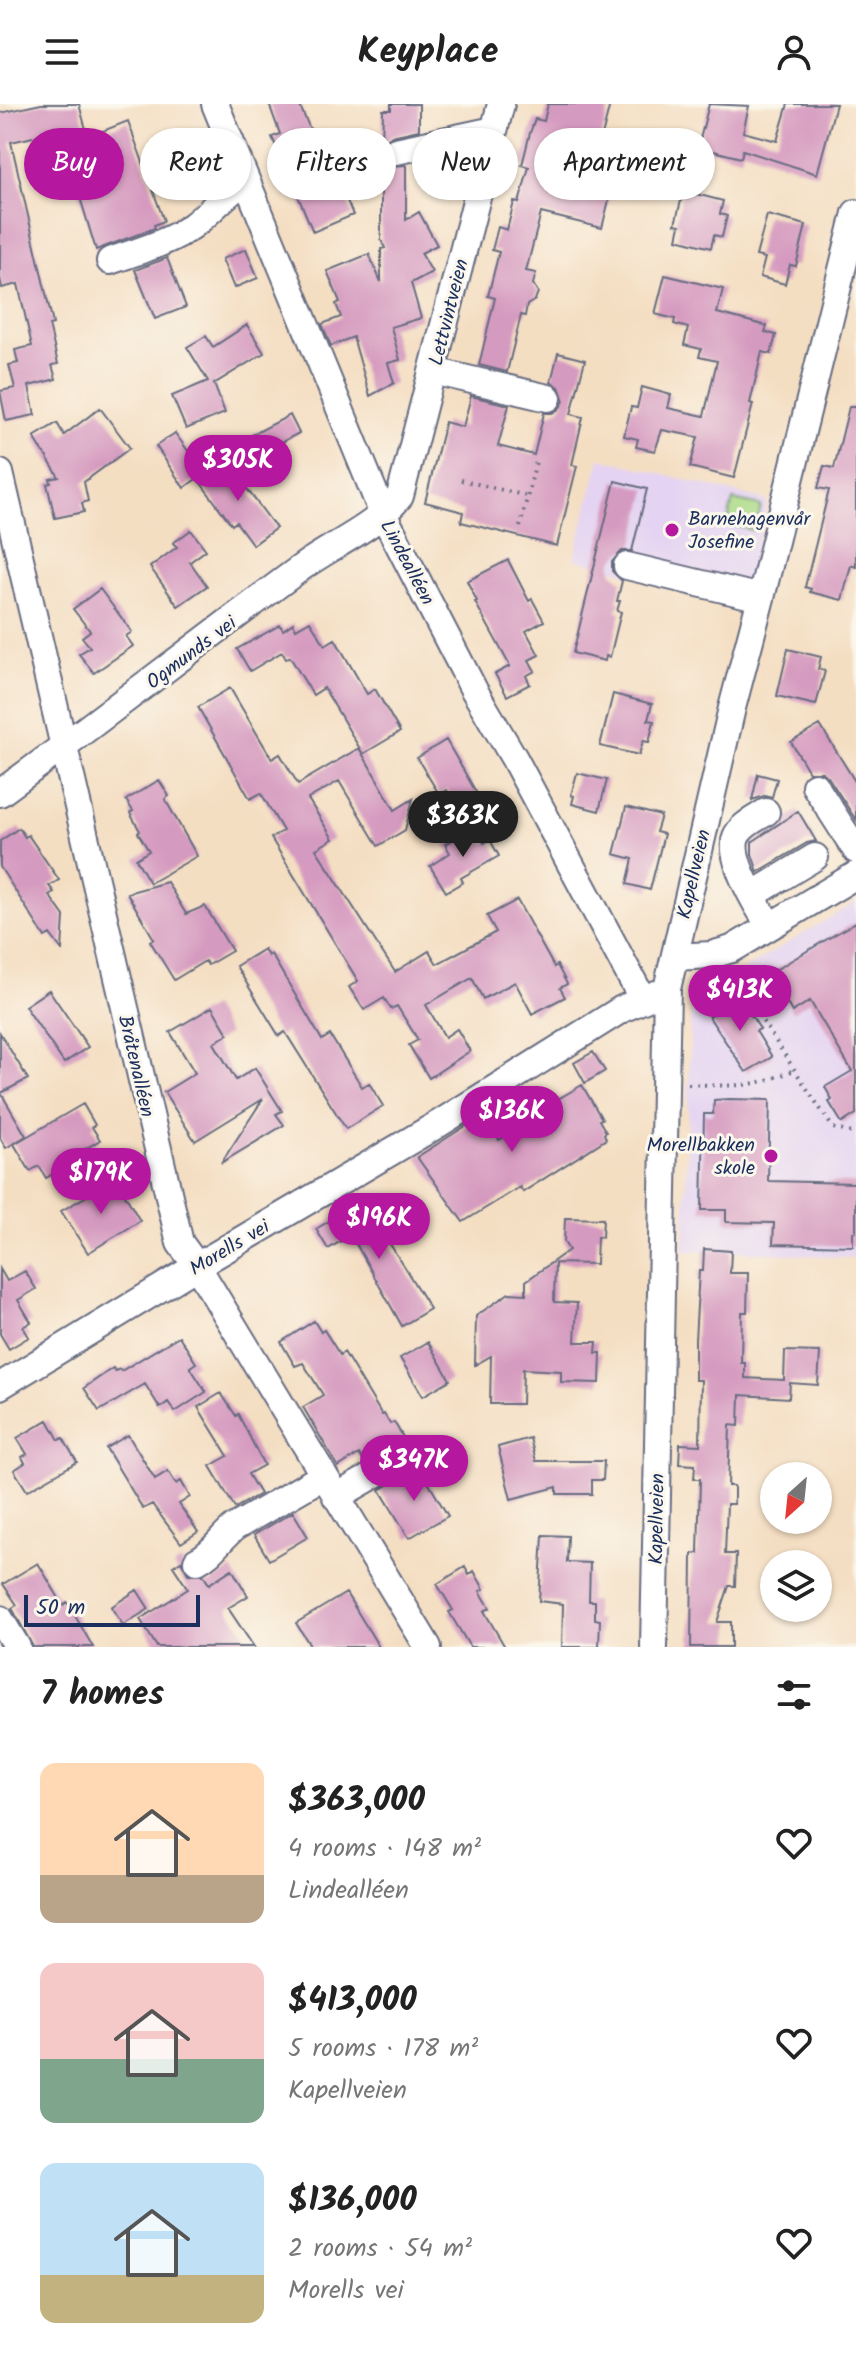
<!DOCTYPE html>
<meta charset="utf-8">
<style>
body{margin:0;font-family:Kalam,sans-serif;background:#f2f2f2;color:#222;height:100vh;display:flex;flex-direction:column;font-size:30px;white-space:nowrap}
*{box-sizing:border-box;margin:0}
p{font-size:26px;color:#767676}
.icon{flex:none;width:44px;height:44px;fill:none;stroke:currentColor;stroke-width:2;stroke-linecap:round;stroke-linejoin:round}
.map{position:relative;height:1543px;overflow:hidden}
.drawer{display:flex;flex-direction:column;background:#fff;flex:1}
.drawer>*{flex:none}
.guide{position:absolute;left:24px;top:24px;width:808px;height:72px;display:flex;gap:16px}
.needle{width:52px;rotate:207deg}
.fabs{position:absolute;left:760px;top:1358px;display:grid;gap:16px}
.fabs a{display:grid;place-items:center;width:72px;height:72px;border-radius:50%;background:#fff;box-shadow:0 2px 6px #0004;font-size:40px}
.scale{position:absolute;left:24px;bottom:20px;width:176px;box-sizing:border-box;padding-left:8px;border:4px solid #1b2f5e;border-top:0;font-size:22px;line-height:28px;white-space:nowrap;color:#1b2f5e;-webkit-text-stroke:6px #fbf7ec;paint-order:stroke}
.price{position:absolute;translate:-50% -68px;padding:0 18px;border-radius:28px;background:#b5179e;color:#fff;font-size:26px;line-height:52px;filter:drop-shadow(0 2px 4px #0008)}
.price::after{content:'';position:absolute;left:50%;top:48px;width:24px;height:18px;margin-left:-12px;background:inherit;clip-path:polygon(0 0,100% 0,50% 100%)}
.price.on{background:#222;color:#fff}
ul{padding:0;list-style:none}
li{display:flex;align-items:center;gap:24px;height:200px;padding:0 40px}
li span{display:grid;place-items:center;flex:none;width:224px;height:160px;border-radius:16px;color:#555}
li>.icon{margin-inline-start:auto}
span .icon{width:96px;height:96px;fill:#fffc;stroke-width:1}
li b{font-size:34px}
h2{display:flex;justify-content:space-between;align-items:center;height:96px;padding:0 40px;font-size:34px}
.chip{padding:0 28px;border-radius:36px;background:#fff;box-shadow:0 2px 6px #0004;font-size:28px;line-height:72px}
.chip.on{background:#b5179e;color:#fff}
header{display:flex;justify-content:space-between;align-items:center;height:104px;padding:0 40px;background:#fff;font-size:36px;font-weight:600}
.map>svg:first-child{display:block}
.built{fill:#e4d3f2}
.green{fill:#aedb88;stroke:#648573;stroke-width:2}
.building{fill:#d59abf}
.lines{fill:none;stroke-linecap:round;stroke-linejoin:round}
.minor-casing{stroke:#676c81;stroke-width:30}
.path{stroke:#676c81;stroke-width:4;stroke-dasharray:2 6;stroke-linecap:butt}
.minor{stroke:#fff;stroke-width:26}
.poi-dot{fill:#b5179e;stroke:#fbf7ec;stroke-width:3}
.labels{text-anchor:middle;stroke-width:6;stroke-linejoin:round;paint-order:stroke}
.street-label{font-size:20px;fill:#1b2f5e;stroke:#fbf7ec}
.poi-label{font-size:20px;fill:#1b2f5e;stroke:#fbf7ec;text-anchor:start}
</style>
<header><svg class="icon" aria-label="menu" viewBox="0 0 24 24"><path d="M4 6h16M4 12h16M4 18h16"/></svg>Keyplace<svg class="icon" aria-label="person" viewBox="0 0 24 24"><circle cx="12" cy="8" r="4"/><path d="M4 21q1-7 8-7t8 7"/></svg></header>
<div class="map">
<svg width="856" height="1543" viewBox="0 0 856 1543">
<rect width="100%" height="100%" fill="#fbf7ec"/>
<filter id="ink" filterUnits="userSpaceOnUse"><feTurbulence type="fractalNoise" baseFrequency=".0125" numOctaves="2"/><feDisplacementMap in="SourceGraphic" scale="16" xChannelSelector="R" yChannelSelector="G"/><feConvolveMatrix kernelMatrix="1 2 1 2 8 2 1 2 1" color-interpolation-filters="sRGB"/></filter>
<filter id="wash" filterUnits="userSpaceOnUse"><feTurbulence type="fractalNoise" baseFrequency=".006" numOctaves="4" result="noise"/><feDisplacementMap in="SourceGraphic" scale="32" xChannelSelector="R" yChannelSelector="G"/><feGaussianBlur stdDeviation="1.8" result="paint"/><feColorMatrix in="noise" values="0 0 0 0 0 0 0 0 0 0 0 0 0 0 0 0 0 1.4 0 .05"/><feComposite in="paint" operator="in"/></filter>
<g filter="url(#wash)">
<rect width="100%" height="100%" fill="#f4dec2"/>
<path class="built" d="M600 354 768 397 744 500 574 455Z
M856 798V1154L731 1147H684L691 902 698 893Z"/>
<path class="green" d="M733 396 761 402 755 427 727 420Z"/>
<g id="blocks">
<path class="building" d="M41 0H79L88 33 128 17 164 117 154 121 155 124 96 146 76 80 90 75 69 25 11 38 53 220 49 221 58 260 52 261 56 275 29 282 35 311 6 317 0 287 15 284 9 261 18 259 15 246 32 242 18 180 2 184 0 174V9Z
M269 0H299L333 77 338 75 353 111 313 128 293 80 287 82 276 56 281 54 272 33 280 30Z
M391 0H419V26L392 32 382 40 383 6H391Z
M548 0H610L601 36 583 32 571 82 610 92 602 124 541 109 526 167 536 169 533 180 538 188 535 196 527 201 525 212 521 211 507 268 479 261 495 194 488 192 499 148 492 146 498 123 507 126 514 98 519 99 529 63 522 61 530 29 535 15 544 17Z
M709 0 749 2 743 28 777 37 788 0H836L817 70 743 46 741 54 698 43Z
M201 40 211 66 187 76 177 50Z
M684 48 706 54 696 90 723 97 720 110 727 112 722 133 714 131 711 144 677 135 680 121 675 120 682 93 672 90Z
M381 53 390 62 406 61V116L419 108 437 141 421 149 432 168 411 179 421 214 391 223 400 256 388 259 394 279 370 292 353 233 331 242 322 220 341 213 336 200 340 198 327 167 369 150 381 178V145L385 144 381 136Z
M767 111 806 121 796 162 790 161 785 180 760 173 765 154 756 152Z
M246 145 258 174 234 184 222 155Z
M167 154 186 203 155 215 135 166Z
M665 171 723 185 717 209 767 222 765 228 776 231 771 250 762 248 750 299 753 300 734 374 690 363 698 333 662 326 655 347 636 343 638 335 624 332 631 303 637 304 642 283 671 291 668 304 704 312 717 257 699 253 701 245 684 241 688 224 674 220 675 215 655 210Z
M247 221 264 249 214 280 225 309 186 325 172 292 208 277 187 243 206 232 213 243Z
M558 249 585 256 571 310 583 313 572 361 577 362 557 442 461 418 463 408 425 398 445 318 463 323 471 292 509 301 498 342 534 351 544 309H552L559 305 564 297 559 283 551 278Z
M849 303H856V463L851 461 842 496 810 488 811 485 805 483 829 386 818 384 824 362 834 364Z
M100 304 130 344 84 378 88 397 82 399 84 408 55 414 47 380 51 379 50 375 59 373 34 333 57 319 64 331Z
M290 311 299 329 261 349 252 331Z
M175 329 204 369 184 384 156 342Z
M227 358 276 424 253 441 236 418 232 421 200 378Z
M615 377 647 385 632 447H622L612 458V467L622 477 617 497H620L617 507 621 508 610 553 606 552 605 557 573 549Z
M191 426 206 446 190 458 207 482 178 502 150 463 177 443 173 439Z
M508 456 529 497 532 495 544 517 526 527 539 551 529 556 535 567 526 572 530 580 507 592 495 570 510 562 475 498 477 497 467 477Z
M100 485 132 528 126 532 133 542 94 569 79 550 90 543 82 533 90 527 73 505Z
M310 517 325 541 335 535 367 590 375 585 400 628 363 650 324 584 313 591 290 553 286 555 282 548 250 567 237 545 280 521 283 526 293 519 296 525Z
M788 545 821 553 818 565 825 567 816 601 777 592Z
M230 584 272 655 280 650 298 680 359 644 395 706 413 695 405 726 378 742 339 677 308 695 333 735 316 745 395 868 429 847 437 860 496 828 487 812 517 796 554 863 557 861 567 880 560 884 565 893 532 910 515 878 483 895 472 874 426 901 445 933 457 925 470 947 429 974 409 941 418 936 397 902 391 905 384 894 364 906 349 883 358 877 271 734 283 727 261 689 250 695 198 603Z
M613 590 652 600 648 616 654 617 649 638 643 637 639 651 600 642Z
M820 621 856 679V716L828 673 822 668H809L791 638Z
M446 636 480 695 459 707 447 686 439 690 417 654Z
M577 669 607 676 599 707 572 700 574 692 571 691Z
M758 670 777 675 772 693 764 692 752 696Z
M159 676 169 692 165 695 197 752 150 779 136 755 149 747 138 729 140 727 130 709 133 707 126 696Z
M626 703 661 712 656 728 664 730 650 786 627 780 633 755 614 750Z
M798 707 816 737 807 739 758 768 752 750V738Z
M476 723 484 739 490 736 499 752 461 774 463 778 446 788 430 762 450 749 445 740Z
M19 724 25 733 28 731 59 776 49 782 54 788 49 791 64 812 62 846 50 830 45 833 0 763V737Z
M167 778 186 810 205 802 232 847 208 861 205 857 174 876 150 837 154 835 127 789Z
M856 818V1010L842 1019 829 998 832 996 825 983 852 967 810 897 792 908 770 869Z
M264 845 268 852 271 850 322 936 330 931 362 983 369 979 383 1002 346 1025 285 928 279 932 236 862Z
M49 886 88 943 64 959 25 902Z
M729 892 733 898 740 894 760 925 756 927 772 953 746 968 709 913 717 908 713 902Z
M212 903 228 930 214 939 236 976 255 964 282 1007 276 1010 284 1021 221 1059 263 995 195 1037 164 988 195 969 170 928Z
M0 929 28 975 1 989 26 1032 6 1044 0 1034Z
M593 948 605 967 585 979 574 959Z
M582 981 602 1015 599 1016 606 1028 604 1030 606 1035 523 1088 520 1083 463 1118 417 1053 485 1010 499 1036 544 1009 541 1005Z
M729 995 770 996 768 1077 856 1079V1128H853V1142L773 1140 774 1119 726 1118V1106H702L704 1010H713L714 996Z
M83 1000 95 1021 92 1023 100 1036 72 1053 74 1057 46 1074 39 1062 30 1067 14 1040Z
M116 1075 140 1117 88 1149 61 1107Z
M375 1106 384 1120 388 1118 398 1135 390 1140 430 1205 402 1222 351 1131 328 1145 316 1125 346 1107 353 1119Z
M565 1114 603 1115 602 1133H597L596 1160 555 1159 554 1198 577 1199 575 1238H597L596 1249H601L600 1279 561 1278V1267L523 1265 522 1300H490L491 1252 475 1261 476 1212 509 1189 526 1190V1177L569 1146 564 1138Z
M704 1145 731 1147 730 1169H748L747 1208H742L741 1259H745V1274L784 1276 785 1247 820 1248 818 1281 790 1279 789 1294 740 1291 739 1322 730 1321 728 1382H734V1400H727L725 1450H736L735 1482H729L717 1518H731V1543H691L692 1450 698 1449 700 1375H694L695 1361 679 1360 680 1340 700 1341 701 1276H695V1236L699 1167H703Z
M0 1165 7 1177 25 1167 36 1185 18 1196 31 1218 23 1223 29 1233 9 1245 0 1230Z
M314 1217 321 1228 324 1226 340 1251 344 1248 382 1311 384 1310 390 1320 394 1318 404 1335 364 1358 359 1350 338 1363 303 1303 323 1291 303 1259 295 1262 281 1238Z
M179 1232 196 1259 190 1263 206 1288 175 1308 168 1298 160 1304 145 1280 99 1307 84 1284 113 1264 115 1267 120 1265 121 1267Z
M428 1238 450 1276 423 1292 400 1254Z
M221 1289 236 1312 238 1310 264 1361 248 1370 260 1390 235 1404 210 1362 228 1352 198 1303Z
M48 1316 59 1336 63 1334 77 1358 27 1387 14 1366 25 1359 22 1353 27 1350 17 1334Z
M128 1331 155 1375 168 1367 176 1380 181 1377 190 1393 179 1400 198 1428 181 1439 152 1400 143 1405 106 1344Z
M530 1334 536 1357H604L603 1376H592V1390H557V1383L511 1395 498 1343Z
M419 1363 448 1412 409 1434 380 1386Z
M293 1408 308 1433 269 1456 254 1431Z
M543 1431 568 1432 567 1458 590 1459 589 1497H595V1515L600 1516 599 1543H562L563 1500 539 1497Z
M181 1457 188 1470 203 1471 209 1480 232 1465 248 1492 228 1504 254 1543H157L140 1515 188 1485 173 1462Z
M38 1459 63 1501 67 1498 93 1543H33L12 1504 17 1501 3 1480Z
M465 1463 469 1471 474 1467 484 1485 480 1487 490 1504 484 1507 505 1543H470L449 1508 453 1506 437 1480Z
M137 1486 149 1505 123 1521 111 1503Z
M346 1489 379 1543H311L296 1519Z"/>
</g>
</g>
<g filter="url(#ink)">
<use href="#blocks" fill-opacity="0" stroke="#676c81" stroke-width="2"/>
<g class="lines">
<defs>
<path id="minor" d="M215 0 383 410 474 586 514 654 643 896
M396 47 494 26
M110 157C138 147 168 139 192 122 211 108 226 89 246 76
M433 267 548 294
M0 369 180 1139 197 1162 428 1543
M627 462 761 494
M815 682 856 746
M0 689C102 615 201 537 302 463 334 440 376 423 400 392L501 0
M766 708C756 715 741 721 736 733 728 755 758 804 770 822
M752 791 815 753
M675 853 711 851 732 845 856 771
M0 1282 197 1162 440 1019 622 905 656 890
M336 1393 414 1348
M197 1457C213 1449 221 1434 235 1423L323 1372
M0 1515 17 1543
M654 1543 667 885 732 604 761 494 856 109"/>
</defs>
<use href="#minor" class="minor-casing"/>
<path class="path" d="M461 376 527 392
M520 423 537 353
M712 878 722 893 740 883 833 1024 856 1030
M688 980C734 982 751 985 794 966"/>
<use href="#minor" class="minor"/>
</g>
</g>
<g class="poi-dot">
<circle cx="672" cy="426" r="8"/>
<circle cx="771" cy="1052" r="8"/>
</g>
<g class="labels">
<g class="street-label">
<text transform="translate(448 208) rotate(-76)" y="7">Lettvintveien</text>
<text transform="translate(408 458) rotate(62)" y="7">Lindealléen</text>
<text transform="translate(191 548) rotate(-37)" y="7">Ogmunds vei</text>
<text transform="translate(693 770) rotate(-77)" y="7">Kapellveien</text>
<text transform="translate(137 962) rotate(77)" y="7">Bråtenalléen</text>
<text transform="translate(229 1143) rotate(-31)" y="7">Morells vei</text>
<text transform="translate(656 1415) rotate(-89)" y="7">Kapellveien</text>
</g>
<g class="poi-label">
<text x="688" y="421">Barnehagenvår<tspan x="688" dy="23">Josefine</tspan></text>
<text x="755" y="1047" text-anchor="end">Morellbakken<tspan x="755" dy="23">skole</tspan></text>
</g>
</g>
</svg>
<div class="fabs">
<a><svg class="needle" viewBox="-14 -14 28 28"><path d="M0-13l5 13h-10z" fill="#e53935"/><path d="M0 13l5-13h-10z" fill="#767676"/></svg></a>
<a><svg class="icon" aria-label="layers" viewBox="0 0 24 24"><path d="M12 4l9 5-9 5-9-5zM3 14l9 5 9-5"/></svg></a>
</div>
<div class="scale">50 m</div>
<b class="price" style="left:238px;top:399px">$305K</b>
<b class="price on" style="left:463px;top:755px">$363K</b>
<b class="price" style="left:740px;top:929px">$413K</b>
<b class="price" style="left:512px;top:1050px">$136K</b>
<b class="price" style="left:101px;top:1112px">$179K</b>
<b class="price" style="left:379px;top:1157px">$196K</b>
<b class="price" style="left:414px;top:1399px">$347K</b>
<div class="guide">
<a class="chip on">Buy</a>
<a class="chip">Rent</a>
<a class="chip">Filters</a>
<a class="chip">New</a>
<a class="chip">Apartment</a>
</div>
</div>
<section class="drawer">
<h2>7 homes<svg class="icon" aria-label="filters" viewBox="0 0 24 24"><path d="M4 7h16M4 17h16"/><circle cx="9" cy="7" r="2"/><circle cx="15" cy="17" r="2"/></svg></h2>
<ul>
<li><span style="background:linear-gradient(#ffd9b3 70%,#b9a48a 0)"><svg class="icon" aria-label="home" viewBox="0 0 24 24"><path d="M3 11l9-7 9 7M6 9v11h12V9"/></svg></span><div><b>$363,000</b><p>4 rooms · 148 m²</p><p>Lindealléen</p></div><svg class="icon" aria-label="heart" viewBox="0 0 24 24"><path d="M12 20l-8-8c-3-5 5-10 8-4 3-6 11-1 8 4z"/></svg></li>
<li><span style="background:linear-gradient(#f6c9c9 60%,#7fa58c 0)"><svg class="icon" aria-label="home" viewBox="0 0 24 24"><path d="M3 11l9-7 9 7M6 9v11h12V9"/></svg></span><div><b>$413,000</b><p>5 rooms · 178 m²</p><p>Kapellveien</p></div><svg class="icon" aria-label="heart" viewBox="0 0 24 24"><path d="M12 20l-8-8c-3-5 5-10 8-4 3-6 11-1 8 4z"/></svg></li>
<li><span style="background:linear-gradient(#bfe0f5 70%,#c2b280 0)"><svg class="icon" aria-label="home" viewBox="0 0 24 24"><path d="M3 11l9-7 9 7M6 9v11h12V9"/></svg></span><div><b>$136,000</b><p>2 rooms · 54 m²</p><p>Morells vei</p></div><svg class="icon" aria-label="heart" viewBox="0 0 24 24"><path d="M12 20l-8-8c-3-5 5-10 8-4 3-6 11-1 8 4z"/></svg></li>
</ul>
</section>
